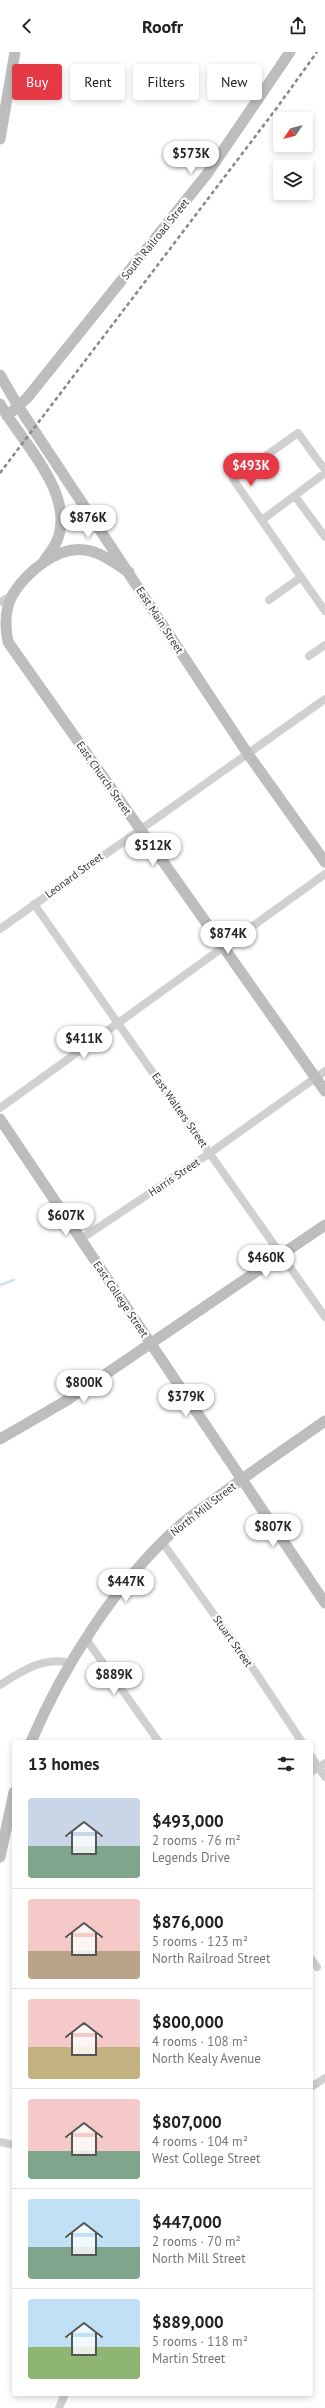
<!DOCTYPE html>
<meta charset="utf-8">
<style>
body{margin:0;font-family:"PT Sans",sans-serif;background:#f2f2f2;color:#202124;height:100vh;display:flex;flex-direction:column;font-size:15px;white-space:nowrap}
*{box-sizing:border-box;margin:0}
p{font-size:13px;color:#757577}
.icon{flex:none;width:22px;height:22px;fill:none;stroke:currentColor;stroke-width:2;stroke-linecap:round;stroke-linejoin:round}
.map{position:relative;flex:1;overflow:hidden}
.panel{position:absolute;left:12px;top:1688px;width:301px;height:656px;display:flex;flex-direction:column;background:#fff;border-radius:4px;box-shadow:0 2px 6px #0003}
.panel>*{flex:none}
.hud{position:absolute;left:12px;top:12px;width:301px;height:36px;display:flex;gap:8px}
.needle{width:26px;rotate:235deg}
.controls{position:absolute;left:273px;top:60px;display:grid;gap:8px}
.controls a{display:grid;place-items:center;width:40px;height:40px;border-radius:4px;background:#fff;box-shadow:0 2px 6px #0003;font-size:20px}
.price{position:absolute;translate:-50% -34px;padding:0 9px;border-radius:14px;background:#fff;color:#222;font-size:13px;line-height:26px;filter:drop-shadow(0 1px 2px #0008)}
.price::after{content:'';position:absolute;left:50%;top:24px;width:12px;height:9px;margin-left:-6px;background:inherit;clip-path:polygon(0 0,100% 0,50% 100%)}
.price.current{background:#e63946;color:#fff}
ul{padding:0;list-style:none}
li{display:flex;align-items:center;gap:12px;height:100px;padding:0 16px}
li+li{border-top:1px solid #e0e0e0}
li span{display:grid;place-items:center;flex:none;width:112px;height:80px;border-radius:4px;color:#555}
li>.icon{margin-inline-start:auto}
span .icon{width:48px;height:48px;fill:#fffc;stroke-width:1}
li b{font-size:17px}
h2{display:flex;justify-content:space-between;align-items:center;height:48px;padding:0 16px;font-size:17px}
.tag{padding:0 14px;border-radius:4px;background:#fff;box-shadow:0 2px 6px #0003;font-size:14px;line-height:36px}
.tag.current{background:#e63946;color:#fff}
header{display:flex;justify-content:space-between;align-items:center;height:52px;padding:0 16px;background:#fff;font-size:18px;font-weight:800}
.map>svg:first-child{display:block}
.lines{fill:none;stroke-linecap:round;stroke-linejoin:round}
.stream{stroke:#cfe2ee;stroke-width:2.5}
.street{stroke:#d0d0d0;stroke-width:8}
.secondary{stroke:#bdbdbd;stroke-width:11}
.rail{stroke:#888;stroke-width:2.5;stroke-dasharray:4 3;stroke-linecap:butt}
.labels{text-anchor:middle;stroke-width:4;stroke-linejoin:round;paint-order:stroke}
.street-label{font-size:11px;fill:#333;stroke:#fff}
</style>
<header><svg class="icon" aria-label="back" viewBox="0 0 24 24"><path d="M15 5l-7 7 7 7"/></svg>Roofr<svg class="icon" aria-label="share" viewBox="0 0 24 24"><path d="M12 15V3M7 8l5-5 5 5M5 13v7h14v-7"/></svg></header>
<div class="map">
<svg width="325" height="2356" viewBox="0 0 325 2356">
<rect width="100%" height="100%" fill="#fff"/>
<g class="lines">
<path class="stream" d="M0 1233 14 1228"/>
<path class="street" d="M295 444 325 485
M262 468 325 421
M301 525 233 427 298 381 325 418
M269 548 301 525 325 559
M0 550 13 543
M309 604 325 593
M34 852 325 1265
M0 877 325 647
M0 1056 325 822
M81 1187 210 1101 325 1019
M162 1490 256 1621 302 1690
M86 1587 159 1690
M0 1633C22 1619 44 1604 71 1611
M311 1704 325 1725
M311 1720 325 1711
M311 1907 317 1915
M311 2035 325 2026
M0 2090 14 2093
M59 2356 65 2342"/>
<path class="secondary" d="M0 87 15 0
M0 323 18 354 248 702 325 810
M0 352C22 391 78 443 56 491 53 497 48 503 44 509
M7 364 27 346 207 122 290 0
M129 520C116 512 101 500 85 498 57 494 27 520 13 542 5 556 5 575 8 590L325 1039
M0 1067 325 1551
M0 1387 69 1347 325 1173
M31 1690C62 1616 117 1530 177 1476 189 1465 203 1456 216 1446 251 1420 288 1395 325 1369
M0 1805 14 1740"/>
<path class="rail" d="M0 421 276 57 317 0"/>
</g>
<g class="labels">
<g class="street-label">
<text transform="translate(155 187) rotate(-51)" y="4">South Railroad Street</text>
<text transform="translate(160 568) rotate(57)" y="4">East Main Street</text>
<text transform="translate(104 726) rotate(55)" y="4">East Church Street</text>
<text transform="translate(74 823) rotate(-36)" y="4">Leonard Street</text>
<text transform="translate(180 1058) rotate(55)" y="4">East Walters Street</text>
<text transform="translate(174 1125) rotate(-34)" y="4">Harris Street</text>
<text transform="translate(121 1247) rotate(56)" y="4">East College Street</text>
<text transform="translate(203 1457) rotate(-38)" y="4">North Mill Street</text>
<text transform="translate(233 1589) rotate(55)" y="4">Stuart Street</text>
</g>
</g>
</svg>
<div class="controls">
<a><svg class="needle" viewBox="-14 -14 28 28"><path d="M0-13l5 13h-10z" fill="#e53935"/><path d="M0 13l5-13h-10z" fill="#757577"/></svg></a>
<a><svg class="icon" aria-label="layers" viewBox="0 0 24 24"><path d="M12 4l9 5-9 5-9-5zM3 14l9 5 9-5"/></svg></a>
</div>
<b class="price" style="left:191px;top:123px">$573K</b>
<b class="price current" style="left:251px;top:435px">$493K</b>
<b class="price" style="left:88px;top:487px">$876K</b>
<b class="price" style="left:153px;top:815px">$512K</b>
<b class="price" style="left:228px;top:903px">$874K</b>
<b class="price" style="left:84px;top:1008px">$411K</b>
<b class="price" style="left:66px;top:1185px">$607K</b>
<b class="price" style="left:266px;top:1227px">$460K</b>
<b class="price" style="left:84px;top:1352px">$800K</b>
<b class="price" style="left:186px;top:1366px">$379K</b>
<b class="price" style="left:273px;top:1496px">$807K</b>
<b class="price" style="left:126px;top:1551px">$447K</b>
<b class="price" style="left:114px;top:1644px">$889K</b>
<div class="hud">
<a class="tag current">Buy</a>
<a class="tag">Rent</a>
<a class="tag">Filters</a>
<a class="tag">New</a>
</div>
<section class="panel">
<h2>13 homes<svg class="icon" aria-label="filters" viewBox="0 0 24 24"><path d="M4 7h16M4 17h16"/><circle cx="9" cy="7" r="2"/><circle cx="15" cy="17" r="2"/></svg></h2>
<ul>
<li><span style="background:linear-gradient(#c9d6e8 60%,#7fa58c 0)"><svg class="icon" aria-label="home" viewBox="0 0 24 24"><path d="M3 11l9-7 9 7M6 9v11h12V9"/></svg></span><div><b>$493,000</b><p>2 rooms · 76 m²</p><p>Legends Drive</p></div></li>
<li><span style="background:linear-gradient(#f6c9c9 65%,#b9a48a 0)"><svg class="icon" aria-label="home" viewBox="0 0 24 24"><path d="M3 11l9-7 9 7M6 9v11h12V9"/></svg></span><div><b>$876,000</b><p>5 rooms · 123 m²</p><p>North Railroad Street</p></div></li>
<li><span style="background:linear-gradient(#f6c9c9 60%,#c2b280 0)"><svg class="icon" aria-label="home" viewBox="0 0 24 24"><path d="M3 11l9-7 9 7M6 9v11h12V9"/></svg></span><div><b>$800,000</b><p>4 rooms · 108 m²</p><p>North Kealy Avenue</p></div></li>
<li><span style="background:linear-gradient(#f6c9c9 65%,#7fa58c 0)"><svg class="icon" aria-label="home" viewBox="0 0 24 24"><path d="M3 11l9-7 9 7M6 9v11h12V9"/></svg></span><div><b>$807,000</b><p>4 rooms · 104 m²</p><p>West College Street</p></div></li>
<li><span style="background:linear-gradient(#bfe0f5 60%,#7fa58c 0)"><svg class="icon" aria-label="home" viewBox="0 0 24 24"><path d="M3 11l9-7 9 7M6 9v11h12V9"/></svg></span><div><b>$447,000</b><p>2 rooms · 70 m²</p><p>North Mill Street</p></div></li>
<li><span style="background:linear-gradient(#bfe0f5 60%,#8fb573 0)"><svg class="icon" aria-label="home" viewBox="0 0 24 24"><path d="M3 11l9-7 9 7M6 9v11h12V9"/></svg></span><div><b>$889,000</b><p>5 rooms · 118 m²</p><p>Martin Street</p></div></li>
</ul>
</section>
</div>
